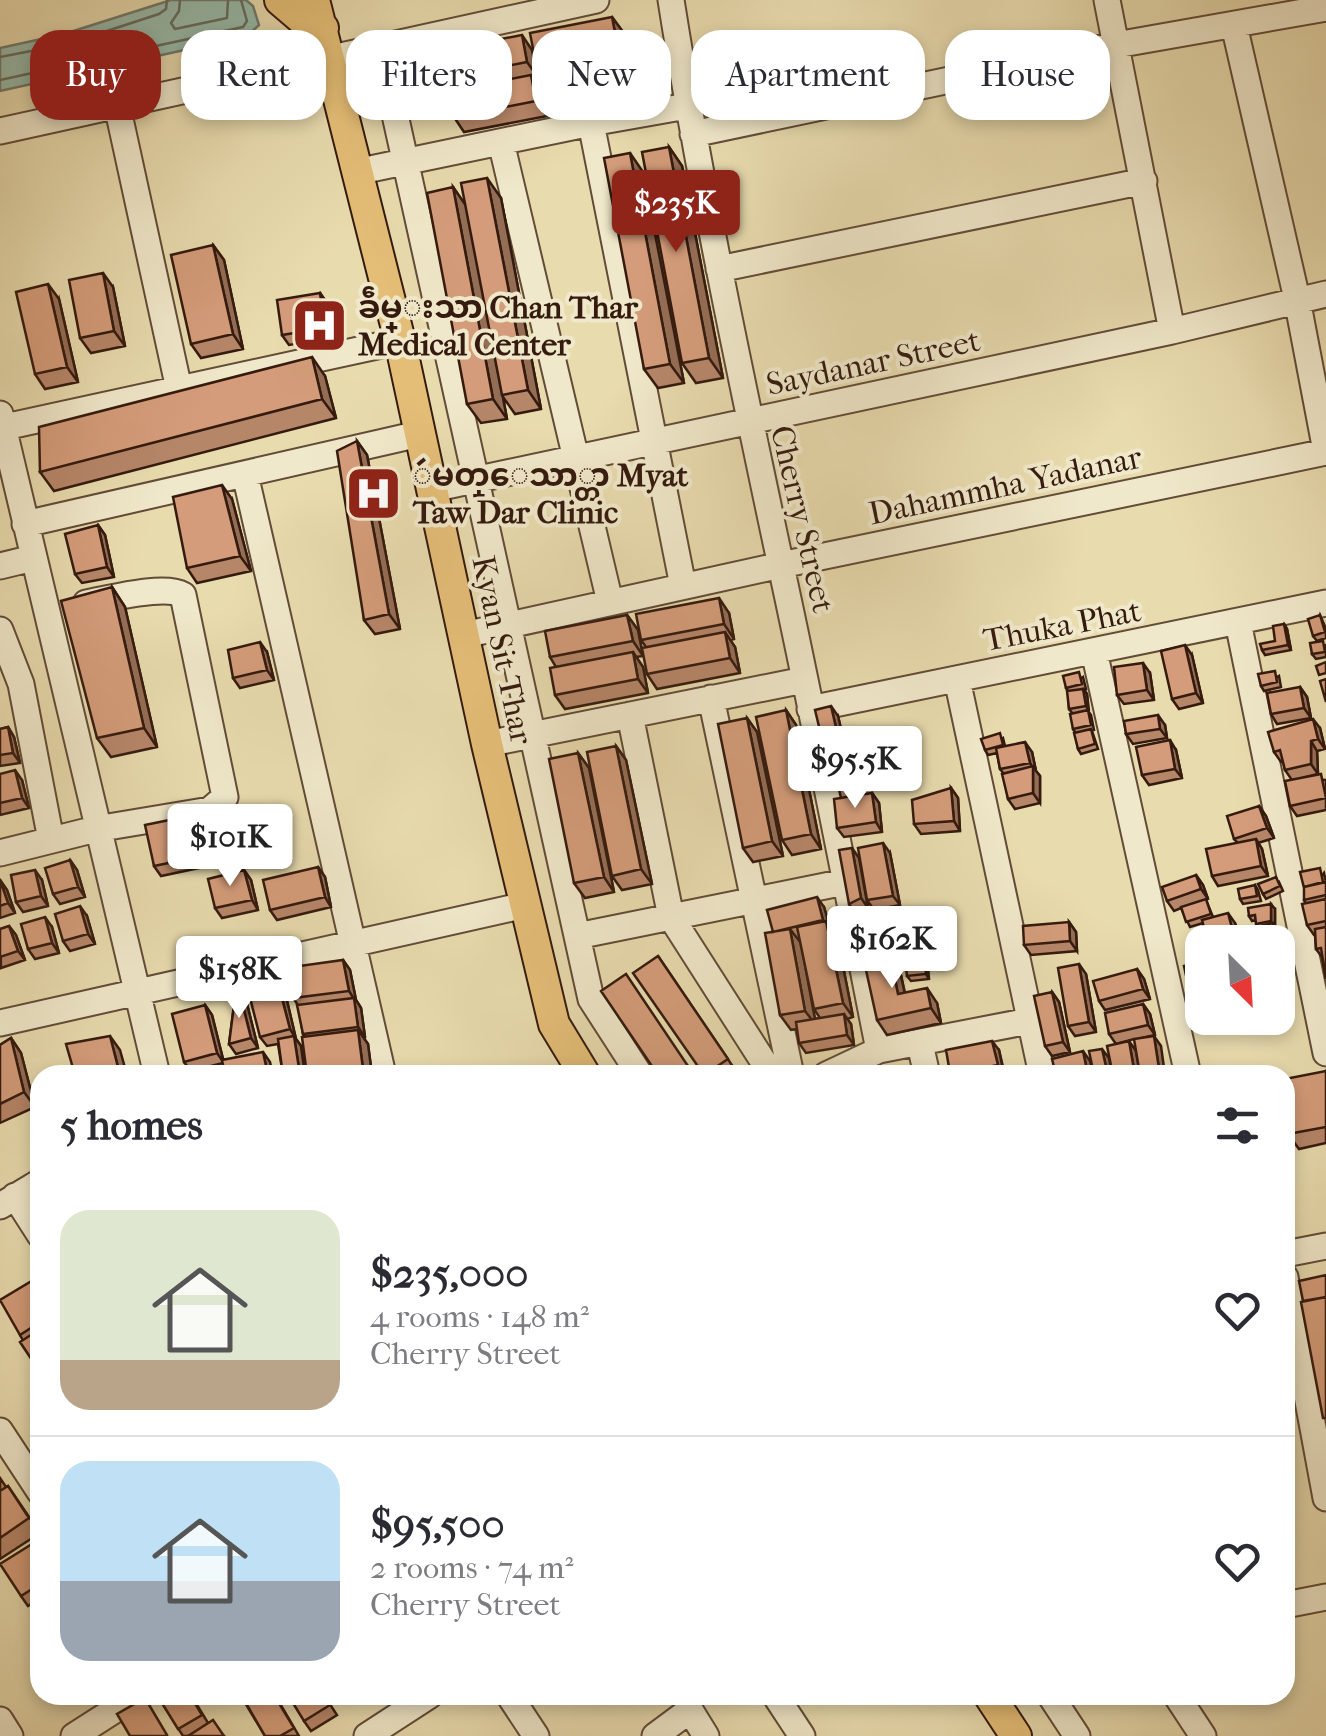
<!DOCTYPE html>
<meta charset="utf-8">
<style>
body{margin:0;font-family:"IM FELL French Canon","Noto Sans Myanmar",serif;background:#f2f2f3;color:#2b2b33;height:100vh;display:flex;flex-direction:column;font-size:38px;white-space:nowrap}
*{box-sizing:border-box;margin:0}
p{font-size:32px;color:#7c7c81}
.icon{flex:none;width:55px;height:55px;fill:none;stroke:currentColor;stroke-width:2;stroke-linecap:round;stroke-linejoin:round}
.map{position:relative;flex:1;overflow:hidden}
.sheet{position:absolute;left:30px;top:1065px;width:1265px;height:640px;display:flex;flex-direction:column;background:#fff;border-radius:30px;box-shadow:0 5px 15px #0003}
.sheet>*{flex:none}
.top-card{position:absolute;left:30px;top:30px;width:1268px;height:90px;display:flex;gap:20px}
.needle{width:65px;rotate:156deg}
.fabs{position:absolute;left:1185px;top:925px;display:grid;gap:20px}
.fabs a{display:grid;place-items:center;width:110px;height:110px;border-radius:20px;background:#fff;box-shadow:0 5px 15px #0003;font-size:50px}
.price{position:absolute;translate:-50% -85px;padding:0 22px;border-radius:10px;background:#fff;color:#222;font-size:32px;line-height:65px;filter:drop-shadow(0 2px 5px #0008)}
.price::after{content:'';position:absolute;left:50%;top:60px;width:30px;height:22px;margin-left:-15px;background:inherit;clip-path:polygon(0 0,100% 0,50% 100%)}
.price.selected{background:#8f2418;color:#fff}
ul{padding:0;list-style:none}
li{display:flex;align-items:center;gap:30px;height:250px;padding:0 30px}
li+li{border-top:2px solid #e1e1e2}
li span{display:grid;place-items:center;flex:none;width:280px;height:200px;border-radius:30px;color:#555}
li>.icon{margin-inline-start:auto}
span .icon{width:120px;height:120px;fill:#fffc;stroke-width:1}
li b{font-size:42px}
h2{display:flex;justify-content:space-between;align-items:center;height:120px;padding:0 30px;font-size:42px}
.pill{padding:0 35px;border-radius:30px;background:#fff;box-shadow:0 5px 15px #0003;font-size:35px;line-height:90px}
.pill.selected{background:#8f2418;color:#fff}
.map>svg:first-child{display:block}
.water{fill:#97bbac;stroke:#707b6d;stroke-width:2.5}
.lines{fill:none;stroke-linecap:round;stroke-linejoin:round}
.shore{stroke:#666b5e;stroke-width:2.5}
.minor-casing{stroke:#624b37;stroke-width:29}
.major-casing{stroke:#351b0f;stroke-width:34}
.minor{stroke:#f0e8ca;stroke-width:25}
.major{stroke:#e4be77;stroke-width:30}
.wall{fill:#b68669;stroke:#351b0f;stroke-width:2.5;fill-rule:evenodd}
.shaded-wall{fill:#946d55;stroke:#351b0f;stroke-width:2.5}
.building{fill:#d49c7a;stroke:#351b0f;stroke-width:2.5}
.labels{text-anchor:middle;stroke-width:8;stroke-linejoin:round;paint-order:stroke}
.poi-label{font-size:32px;font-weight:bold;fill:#351b0f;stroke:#f0e8ca;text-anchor:start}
.street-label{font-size:32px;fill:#351b0f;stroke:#f0e8ca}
</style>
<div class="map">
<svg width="1326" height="1736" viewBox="0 0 1326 1736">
<rect width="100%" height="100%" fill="#e8dbae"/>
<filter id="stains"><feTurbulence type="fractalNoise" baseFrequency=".002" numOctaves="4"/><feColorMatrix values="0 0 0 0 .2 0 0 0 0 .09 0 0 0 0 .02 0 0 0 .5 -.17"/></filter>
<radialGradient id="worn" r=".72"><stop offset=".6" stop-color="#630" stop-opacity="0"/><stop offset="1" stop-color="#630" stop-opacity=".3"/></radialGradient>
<path class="water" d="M171 0H246L253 6 259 25 247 36 0 91V48L64 34Z"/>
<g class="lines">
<path class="shore" d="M180 0 179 11 171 23 175 29 227 18 228 0
M0 57 67 44 159 14 166 9 167 0
M0 80 243 27 247 21 241 0"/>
<defs>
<path id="minor" d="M671 0C701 190 741 378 781 566 816 727 847 889 879 1050
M1107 0 1172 331
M1234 25 1297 299 1326 451
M380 47 591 999 640 1075
M117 105 179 389
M591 123 683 586
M0 131 596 0
M693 134 1116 45 1326 8
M501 142 610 602
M356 172 591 123 687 106
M719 269 1144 181
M0 414 157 1075
M0 428 400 341
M245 474 383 1075
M432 489 1172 331 1326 294
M25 524 419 434
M0 566 33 558
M1238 622 1326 1053
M0 630 21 684 51 840
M464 635 781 565 1326 452
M1094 651 1188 1075
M957 679 1042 1075
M711 698 791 1075
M810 709 1326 603
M630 715 671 917 772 1075
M487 744 804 680
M0 853 96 829 210 810 225 797 183 595C164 584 109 599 86 603
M577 936 845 882
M0 1023 525 905
M920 1044 927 1075
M826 1075 879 1050 1029 1021
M15 1196 40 1235
M0 1206 40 1182
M1285 1254 1326 1246
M1285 1277 1326 1498
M0 1431 40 1492
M1285 1605 1326 1597
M509 1695 536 1736
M775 1695 802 1736
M1050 1695 1077 1736
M1176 1695 1203 1736
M0 1720 10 1736
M74 1736 138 1695
M367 1736 430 1695
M655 1736 690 1710 706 1736"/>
<path id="major" d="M280 0 321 35 323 28
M314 0 400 341 487 744 554 1024 585 1075
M989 1695 1016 1736"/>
</defs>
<use href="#minor" class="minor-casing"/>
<use href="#major" class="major-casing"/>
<use href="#minor" class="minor"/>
<use href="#major" class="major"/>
</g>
<path class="wall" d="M612 17 623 32 627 58 634 69 639 95 556 111 546 96 542 70 535 59Z
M532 50 537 76 533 77 542 90 547 116 464 132 454 117 453 90 444 78Z
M669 147 682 166 723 378 696 383 682 363Z
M643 172 684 383 658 388 644 369Z
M453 187 465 205 501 198 541 409 515 414 503 397 507 419 481 423 467 404Z
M213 245 224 260 243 349 201 358 191 344Z
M113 287 125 346 91 353 80 338Z
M320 293 327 303 332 338 289 345 282 335Z
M59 299 78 382 45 389 35 374Z
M325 376 336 418 54 491 40 472Z
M357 441 367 455 400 629 375 634 364 620Z
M232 499 251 571 197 583 187 568Z
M98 525 105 535 114 577 82 583 75 574Z
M112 587 125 607 157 747 111 757 97 738Z
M729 613 734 639 730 640 735 647 740 673 657 689 647 674 646 647 641 640Z
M627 615 638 630 643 656 636 657 643 667 648 693 565 709 555 695 556 667 550 657Z
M1320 615 1326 629V638L1317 641 1313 636Z
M1284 624 1287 629 1291 650 1265 655 1262 650 1275 641Z
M1326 645V657L1316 659 1312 654Z
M267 652 274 680 240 688 233 678Z
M1192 655 1203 703 1179 709 1172 699Z
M1150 673 1154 700 1124 704 1117 695Z
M1279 676 1281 687 1264 691 1261 686Z
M1083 677 1086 689H1084L1087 694 1088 711 1091 715 1094 730 1092 731 1098 749 1081 754 1078 749 1075 732 1073 729V714L1069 709 1068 691 1066 688Z
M1300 687 1307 697 1311 718 1277 724 1271 714Z
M786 710 796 725 821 849 792 855 782 840Z
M838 716 843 738 882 742 885 757 853 764 846 754 845 746 829 749 822 739Z
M747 718 757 732 783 856 753 862 743 848Z
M1165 725 1167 738 1133 744 1126 734Z
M8 727 14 737 20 763 0 766V729Z
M1320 728 1325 749 1317 751 1318 774 1302 778 1326 780V810L1297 816 1290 806 1292 780 1285 770 1283 761 1281 762 1274 752Z
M1003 738 1005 746 1032 752 1036 771 1040 776V803L1015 809 1008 799 1004 774 1000 769 997 753 988 755 985 750Z
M616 746 626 760 652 884 622 890 612 876Z
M1176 750 1182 778 1149 785 1142 775Z
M578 753 589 768 614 892 585 898 574 883Z
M0 774 22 780 29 808 0 815Z
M857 774 860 779 862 795 872 793 879 803 882 832 844 837 837 828 841 798Z
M951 788 958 798 960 831 921 834 914 824Z
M1259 806 1266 816 1274 838 1258 843 1262 849 1268 876 1218 886 1212 876 1237 842 1234 839Z
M191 827 199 868 161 876 154 866Z
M890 853 900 905 874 910 867 900Z
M859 858 868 908 856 914 849 904Z
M70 860 77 870 85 897 60 904 53 894Z
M318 867 325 877 331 907 277 920 270 910Z
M244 870 251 880 258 910 222 918 215 908Z
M1324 873 1326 882V979L1322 957 1316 949 1315 935H1314L1307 925 1306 904 1304 900Z
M1196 875 1203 885 1208 899 1206 900 1213 917 1235 923 1239 937 1253 934 1258 927 1256 920 1252 921 1249 916 1275 909V925L1279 937 1275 939 1276 942H1210L1207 938 1203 923 1190 927 1181 908 1174 911 1167 901Z
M0 880 7 890 15 913 0 918Z
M42 880 48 906 23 912 16 902Z
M1279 882 1283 891 1266 899 1263 894Z
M1255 885 1258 890 1261 901 1243 904 1240 899Z
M824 907 829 924 837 936 853 1017 847 1019 851 1024 854 1045 806 1053 799 1043 797 1029 791 1030 780 1015 773 932ZM801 945 814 1009 820 1018 815 1019Z
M87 916 95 944 70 951 63 941Z
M1069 922 1076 932 1077 951 1031 955 1024 945Z
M9 926 16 935 25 960 1 968 0 929Z
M897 926 906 956 893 960 900 971 905 993 937 1003 941 1023 887 1035 877 1020 882 958 878 952Z
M52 927 59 953 35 959 28 949Z
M658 956 738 1074 703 1075Z
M924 957 927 962 929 979 911 981 907 976Z
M343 960 350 970 356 1000 361 1008 365 1037H363L368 1044 372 1075H307L305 1037 303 1034 298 1005 293 998Z
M1202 962V993L1195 995 1188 985Z
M1137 969 1144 979 1150 999 1105 1010 1099 1001Z
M1086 974 1096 1032 1075 1036 1068 1026Z
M1278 975H1280L1286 985 1290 1007 1278 1009Z
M277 979 284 988 296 1039 301 1046 305 1075H283L278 1044 267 1046 260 1037Z
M237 982 244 992 258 1048 236 1054 229 1044Z
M1052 992 1059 1002 1070 1052 1052 1056 1045 1046Z
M1143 1004 1150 1014 1155 1035 1141 1038 1161 1046 1134 1039 1116 1044 1109 1034Z
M205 1005 212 1015 223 1059 270 1062 223 1063 191 1071 184 1062Z
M11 1038 21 1053 35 1107 0 1123V1045Z
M999 1050 1004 1071 1014 1069 1019 1075H939L950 1073Z
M1326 1071V1143L1299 1149 1288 1134Z
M40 1287V1372L20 1335Z
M0 1478 6 1487 8 1486 40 1533 0 1559Z
M40 1539V1598L28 1606 21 1596Z
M157 1695H191L208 1723 224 1736H183Z
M235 1695H275L299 1736H265L244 1701 241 1703Z
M324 1695 337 1715 311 1731 304 1721Z"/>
<path class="shaded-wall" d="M612 17 623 32 628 58 617 43Z
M522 35 532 50 537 76 527 62Z
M624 54 634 69 639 95 629 80Z
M531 75 542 90 547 116 536 101Z
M669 147 682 166 723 378 709 358Z
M630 153 643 172 684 383 670 364Z
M487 178 501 198 541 409 528 390Z
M453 187 467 207 507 419 493 399Z
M213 245 224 260 243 349 233 334Z
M103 273 113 287 125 346 114 331Z
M48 284 59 299 78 382 67 367Z
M320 293 327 303 332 338 325 328Z
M312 357 325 376 336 418 322 399Z
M357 441 367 455 400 629 389 614Z
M222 485 232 499 251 571 240 556Z
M98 525 105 535 114 577 107 567Z
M112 587 125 607 157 747 144 728Z
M719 598 729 613 734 639 724 624Z
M627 615 638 630 643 656 633 641Z
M1284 624 1287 629 1291 650 1288 645Z
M725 632 735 647 740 673 730 658Z
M260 642 267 652 274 680 267 670Z
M1185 645 1192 655 1203 703 1196 693Z
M633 652 643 667 648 693 638 679Z
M1143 663 1150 673 1154 700 1147 690Z
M1300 687 1307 697 1311 718 1304 708Z
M1083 689 1087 694 1089 711 1086 706Z
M831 706 838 716 845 746 838 736Z
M786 710 796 725 821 849 811 834Z
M1158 715 1165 725 1167 738 1160 729Z
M747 718 757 732 783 856 772 841Z
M1313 719 1320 728 1325 749 1318 739Z
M8 727 14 737 20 763 13 753Z
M875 732 882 742 885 757 878 747Z
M1170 740 1176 750 1182 778 1175 769Z
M1311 741 1317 751 1318 774 1311 764Z
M1025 742 1032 752 1036 771 1040 776V803L1033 793V768L1030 763Z
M616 746 626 760 652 884 641 869Z
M578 753 589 768 614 892 604 877Z
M15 770 22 780 29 808 22 798Z
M857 774 860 779 863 799 860 794Z
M951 788 958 798 960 831 954 821Z
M872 793 879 803 882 832 876 822Z
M1259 806 1266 816 1274 838 1267 828Z
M184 817 191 827 199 868 193 858Z
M1256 839 1262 849 1268 876 1261 866Z
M883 843 890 853 900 905 893 896Z
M852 848 859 858 868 908 861 898Z
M70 860 77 870 85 897 78 887Z
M318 867 325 877 331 907 325 897Z
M35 870 42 880 48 906 41 896Z
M244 870 251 880 258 910 252 900Z
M1196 875 1203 885 1208 899 1201 889Z
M0 880 7 890 15 913 8 903Z
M817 897 824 907 829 924 837 936 853 1017 843 1003 827 926 823 920Z
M1271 904 1275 909V925L1279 937 1271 921Z
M80 906 87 916 95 944 88 934Z
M1228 913 1235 923 1240 941 1233 932Z
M890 916 897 926 906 956 899 947Z
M45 917 52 927 59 953 52 943Z
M1069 922 1076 932 1077 951 1070 941Z
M9 926 16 935 25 960 18 951Z
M790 929 801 943 816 1025 805 1011Z
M890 956 900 971 908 1009 898 994Z
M924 957 927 962 929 979 926 974Z
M343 960 350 970 356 1000 361 1008 365 1037 358 1027 354 999 349 991Z
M1079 964 1086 974 1096 1032 1089 1022Z
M1137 969 1144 979 1150 999 1143 989Z
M1280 975 1286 985 1290 1007 1283 998Z
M277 979 284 988 296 1039 290 1029Z
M237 982 244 992 258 1048 251 1038Z
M927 988 937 1003 941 1023 931 1008Z
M1052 992 1059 1002 1070 1052 1063 1042Z
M1143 1004 1150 1014 1155 1035 1148 1025Z
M205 1005 212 1015 224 1063 217 1053Z
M844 1014 851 1024 854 1045 847 1035Z
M358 1030 368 1044 372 1075H368L363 1069Z
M110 1036 120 1050 127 1075H120Z
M294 1036 301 1046 305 1075H300Z
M1154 1036 1161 1046 1165 1075H1160Z
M11 1038 21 1053 35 1107 24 1092Z
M992 1041 999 1050 1004 1075 998 1065Z
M1129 1041 1136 1051 1140 1075H1135Z
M1102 1049 1109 1058 1112 1075H1108Z
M1083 1051 1090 1061 1093 1075H1088Z
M263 1052 270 1062 273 1075H268Z"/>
<path class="building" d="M612 17 617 43 535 59 530 33Z
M522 35 527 62 444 78 439 51Z
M624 54 629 80 546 96 541 70Z
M531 75 536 101 454 117 449 91Z
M669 147 709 358 682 363 642 152Z
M630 153 670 364 644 369 604 158Z
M487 178 528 390 502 395 461 183Z
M453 187 493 399 467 404 427 193Z
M213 245 233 334 191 344 171 255Z
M103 273 114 331 80 338 69 280Z
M48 284 67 367 35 374 16 292Z
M320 293 325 328 282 335 277 300Z
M312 357 322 399 40 472 39 427Z
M357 441 389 614 364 620 337 451Z
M222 485 240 556 187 568 173 497Z
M98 525 107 567 75 574 65 534Z
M112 587 144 728 97 738 61 601Z
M719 598 724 624 641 640 636 614Z
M627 615 633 641 550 657 545 631Z
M1320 615 1325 632 1313 636 1308 619Z
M1284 624 1288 645 1262 650 1260 644 1275 641 1273 626Z
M725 632 730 658 647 674 642 648Z
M1323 641 1325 652 1312 654 1310 643Z
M260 642 267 670 233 678 228 650Z
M1185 645 1196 693 1172 699 1161 651Z
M633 652 638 679 555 695 550 668Z
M1326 662V673L1319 675 1316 666Z
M1143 663 1147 690 1117 695 1114 667Z
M1275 671 1277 682 1261 686 1258 674Z
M1079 672 1082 684 1066 688 1063 676Z
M1326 679V702L1320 681Z
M1300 687 1304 708 1271 714 1267 693Z
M1083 689 1086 706 1069 709 1067 691Z
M831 706 838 736 822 739 815 710Z
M786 710 811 834 782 840 756 717Z
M1088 710 1091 725 1073 729 1070 714Z
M1158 715 1160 729 1126 734 1124 721Z
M747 718 772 841 743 848 718 724Z
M1313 719 1318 739 1311 741V764L1285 770 1280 750 1274 752 1268 732Z
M8 727 13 753 0 755V729Z
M1091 729 1095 744 1078 749 1074 733Z
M875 732 878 747 846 754 843 738Z
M1000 733 1003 745 985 750 981 739Z
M1170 740 1175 769 1142 775 1136 747Z
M1025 742 1030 763 1000 769 996 748Z
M616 746 641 869 612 876 587 752Z
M578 753 604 877 574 883 549 759Z
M1033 766V793L1008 799 1002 774Z
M15 770 22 798 0 803V774Z
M857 774 860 794 841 798 837 780Z
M1321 774 1326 798 1290 806 1285 781Z
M951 788 954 821 914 824 912 800Z
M872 793 876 822 837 828 834 799Z
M1259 806 1267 828 1234 839 1227 816Z
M184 817 193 858 154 866 145 825Z
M1256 839 1261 866 1212 876 1206 849Z
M883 843 893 896 867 900 858 848Z
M852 848 861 898 849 904 839 850Z
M70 860 78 887 53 894 45 868Z
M318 867 325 897 270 910 263 880Z
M1320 868 1323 882 1304 887V888L1300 872Z
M35 870 41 896 16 902 11 875Z
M244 870 252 900 215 908 208 879Z
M1196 875 1201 889 1167 901 1162 887Z
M1276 877 1280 886 1263 894 1258 884Z
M0 880 8 903 0 906Z
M1326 882V895L1304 900V887Z
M1255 885 1257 896 1240 899 1238 889Z
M817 897 823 920 773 932 767 910Z
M1206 899 1211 914 1186 922 1181 907Z
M1326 899V921L1307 925 1302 904Z
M1271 904V921L1256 924 1255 915 1249 916 1248 908Z
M80 906 88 934 63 941 55 914Z
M1228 913 1233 932 1207 938 1202 920Z
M890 916 899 947 878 952 870 922Z
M45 917 52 943 28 949 21 924Z
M826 921 843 1003 814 1009 797 927Z
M1069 922 1070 941 1024 945 1023 926Z
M1273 923 1276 932 1271 934 1269 930 1253 934 1252 928Z
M9 926 18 951 0 957V929Z
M1326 927V979L1321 948 1316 949 1315 929Z
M790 929 805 1011 780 1015 765 933Z
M1269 930 1272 942H1225V940Z
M658 956 728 1059 704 1075 633 973Z
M890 956 898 994 927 988 931 1008 877 1020 864 961Z
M924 957 926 974 907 976 905 959Z
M343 960 349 991 293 998 292 967Z
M1202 962V982L1188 985 1184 966Z
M1079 964 1089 1022 1068 1026 1058 968Z
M1137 969 1143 989 1099 1001 1093 981Z
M626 974 694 1075H658L601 991Z
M1278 975H1280L1283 998H1278Z
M277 979 290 1029 260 1037 247 986Z
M237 982 251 1038 229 1044Z
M1052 992 1063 1042 1045 1046 1034 996Z
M354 998 358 1027 303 1034 297 1005Z
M1143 1004 1148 1025 1109 1034 1105 1013Z
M205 1005 217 1053 184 1062 172 1014Z
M844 1014 847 1035 799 1043 796 1022Z
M358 1030 363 1069 307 1075 302 1037Z
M110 1036 120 1075H75L66 1044Z
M294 1036 300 1075H283L278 1039Z
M1154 1036 1160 1075H1140L1134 1039Z
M11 1038 24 1092 0 1104V1045Z
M992 1041 998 1065 967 1071 966 1069 950 1073 946 1050Z
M1129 1041 1135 1075H1113L1107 1046Z
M1102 1049 1108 1075H1094L1089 1051Z
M1083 1051 1088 1075H1056L1052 1059Z
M263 1052 268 1075H225L222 1060Z
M966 1069 968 1075H939Z
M1014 1069 1016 1075H982Z
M1326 1071V1127L1288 1134 1285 1119V1079Z
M1326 1275V1297L1303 1301 1299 1281Z
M35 1279 40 1287V1322L20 1335 0 1300Z
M1326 1297V1418H1323L1301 1302Z
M40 1329V1372L20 1342Z
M8 1486 29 1518 0 1538V1491Z
M40 1539V1584L21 1596 0 1564Z
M157 1695H190L202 1715 178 1729Z
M248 1695H274L294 1728 280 1736H265L243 1698Z
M288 1695H323L330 1705 304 1721Z
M145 1698 167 1735 165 1736H130L117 1714Z
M213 1720 224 1736H188Z"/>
<defs>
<symbol id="hospital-square" viewBox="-11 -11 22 22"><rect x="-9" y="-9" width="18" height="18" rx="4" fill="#8f2418" stroke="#f0e8ca"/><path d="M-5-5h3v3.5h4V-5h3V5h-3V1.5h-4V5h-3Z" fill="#fff"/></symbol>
</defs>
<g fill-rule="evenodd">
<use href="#hospital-square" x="288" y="294" width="63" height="63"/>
<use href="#hospital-square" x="342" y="462" width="63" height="63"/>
</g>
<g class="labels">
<g class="poi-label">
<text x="358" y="318">ခဵမ္းသာ Chan Thar<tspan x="358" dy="37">Medical Center</tspan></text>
<text x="413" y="486">ဴမတ္ေသာ္တာ Myat<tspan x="413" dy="37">Taw Dar Clinic</tspan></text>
</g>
<g class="street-label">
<text transform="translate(873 362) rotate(-12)" y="11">Saydanar Street</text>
<text transform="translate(1005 485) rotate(-12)" y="11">Dahammha Yadanar</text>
<text transform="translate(803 519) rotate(77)" y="11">Cherry Street</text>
<text transform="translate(1062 625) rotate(-11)" y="11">Thuka Phat</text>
<text transform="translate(503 650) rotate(78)" y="11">Kyan Sit Thar</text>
</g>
</g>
<rect width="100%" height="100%" filter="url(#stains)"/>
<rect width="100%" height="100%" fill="url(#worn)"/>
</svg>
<div class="fabs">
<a><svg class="needle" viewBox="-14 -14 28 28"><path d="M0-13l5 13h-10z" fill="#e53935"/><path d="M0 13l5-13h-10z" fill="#7c7c81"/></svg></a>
</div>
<b class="price selected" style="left:676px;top:255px">$235K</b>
<b class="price" style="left:855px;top:811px">$95.5K</b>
<b class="price" style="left:230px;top:889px">$101K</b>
<b class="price" style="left:892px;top:991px">$162K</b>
<b class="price" style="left:239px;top:1021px">$158K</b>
<div class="top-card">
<a class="pill selected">Buy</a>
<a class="pill">Rent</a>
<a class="pill">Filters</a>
<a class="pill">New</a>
<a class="pill">Apartment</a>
<a class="pill">House</a>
</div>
<section class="sheet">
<h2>5 homes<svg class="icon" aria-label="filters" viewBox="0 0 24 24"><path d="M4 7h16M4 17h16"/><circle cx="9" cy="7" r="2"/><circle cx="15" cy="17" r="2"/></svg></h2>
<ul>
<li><span style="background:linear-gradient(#dfe7d0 75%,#b9a48a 0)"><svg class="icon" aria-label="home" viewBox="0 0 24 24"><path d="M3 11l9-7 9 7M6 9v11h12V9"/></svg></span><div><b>$235,000</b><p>4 rooms · 148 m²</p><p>Cherry Street</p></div><svg class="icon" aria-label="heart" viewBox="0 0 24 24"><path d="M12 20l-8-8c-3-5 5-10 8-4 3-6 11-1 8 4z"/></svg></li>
<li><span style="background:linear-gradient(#bfe0f5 60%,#9aa5b1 0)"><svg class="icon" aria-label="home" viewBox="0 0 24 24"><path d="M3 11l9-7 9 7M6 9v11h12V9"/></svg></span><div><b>$95,500</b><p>2 rooms · 74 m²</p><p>Cherry Street</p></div><svg class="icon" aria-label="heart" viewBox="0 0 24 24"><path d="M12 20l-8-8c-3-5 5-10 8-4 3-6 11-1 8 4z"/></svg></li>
</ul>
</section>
</div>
